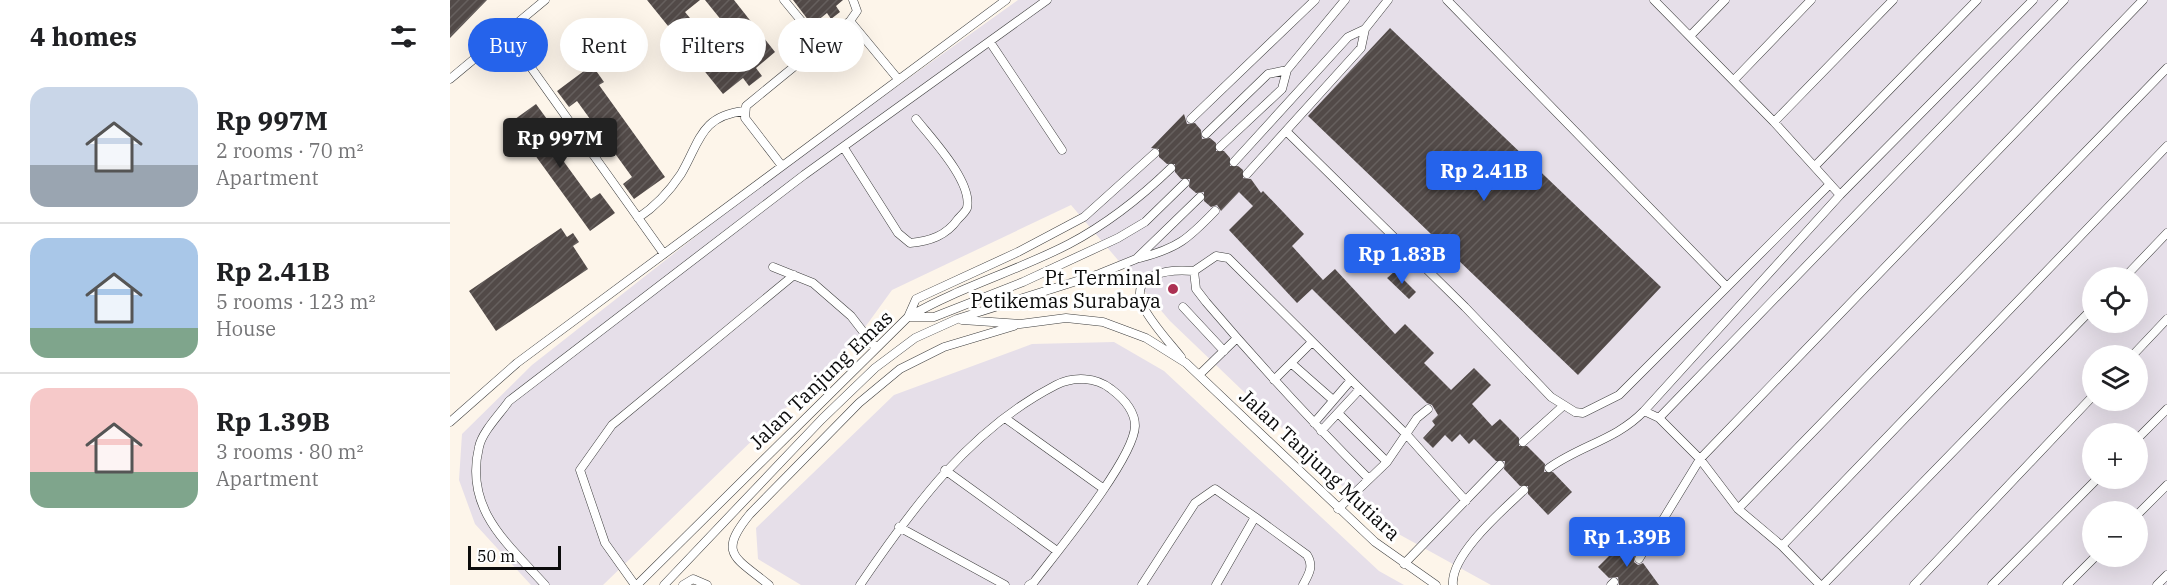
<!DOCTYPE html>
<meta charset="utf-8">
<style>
body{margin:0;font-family:"IBM Plex Serif",serif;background:#f2f2f2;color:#202124;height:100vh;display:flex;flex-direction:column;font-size:22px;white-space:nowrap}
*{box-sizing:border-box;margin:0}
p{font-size:20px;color:#757577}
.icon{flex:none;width:33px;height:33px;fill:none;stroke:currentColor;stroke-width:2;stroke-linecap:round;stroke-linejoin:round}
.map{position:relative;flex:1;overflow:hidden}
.details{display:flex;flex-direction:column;background:#fff;width:450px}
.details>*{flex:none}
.top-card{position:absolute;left:18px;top:18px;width:570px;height:54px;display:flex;gap:12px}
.tools{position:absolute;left:1632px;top:267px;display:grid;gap:12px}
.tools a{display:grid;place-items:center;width:66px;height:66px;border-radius:50%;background:#fff;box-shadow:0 6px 24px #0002;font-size:30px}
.scale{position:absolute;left:18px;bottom:15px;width:93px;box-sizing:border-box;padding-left:6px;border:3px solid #0b0b0b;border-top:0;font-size:16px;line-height:21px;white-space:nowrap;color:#0b0b0b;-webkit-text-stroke:4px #fff;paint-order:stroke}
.price{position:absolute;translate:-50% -51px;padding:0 14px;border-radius:6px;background:#2563eb;color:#fff;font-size:20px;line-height:39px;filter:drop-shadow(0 2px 3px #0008)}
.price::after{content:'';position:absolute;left:50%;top:36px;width:18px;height:14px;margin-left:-9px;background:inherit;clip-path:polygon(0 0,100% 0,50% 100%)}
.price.current{background:#222;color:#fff}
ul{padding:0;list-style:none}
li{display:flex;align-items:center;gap:18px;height:150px;padding:0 30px}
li+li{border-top:2px solid #e0e0e0}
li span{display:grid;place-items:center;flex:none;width:168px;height:120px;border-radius:18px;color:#555}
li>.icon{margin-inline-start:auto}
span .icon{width:72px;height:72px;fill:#fffc;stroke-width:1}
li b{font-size:26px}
h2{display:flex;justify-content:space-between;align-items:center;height:72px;padding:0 30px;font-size:26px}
.tag{padding:0 21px;border-radius:27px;background:#fff;box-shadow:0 6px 24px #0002;font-size:21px;line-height:54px}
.tag.current{background:#2563eb;color:#fff}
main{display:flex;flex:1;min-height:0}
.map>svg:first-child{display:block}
.industrial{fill:#e6dfe9;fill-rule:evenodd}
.building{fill:url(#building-hatch)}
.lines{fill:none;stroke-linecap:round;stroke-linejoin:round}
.service-casing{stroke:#3e3e3e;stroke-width:9}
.service{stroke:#fff;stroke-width:8}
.poi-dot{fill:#ac3153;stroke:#fff;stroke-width:2}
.labels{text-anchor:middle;stroke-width:6;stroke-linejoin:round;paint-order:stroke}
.poi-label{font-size:20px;fill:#0b0b0b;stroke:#fff;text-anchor:end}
.street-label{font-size:20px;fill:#0b0b0b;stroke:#fff}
</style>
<main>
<section class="details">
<h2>4 homes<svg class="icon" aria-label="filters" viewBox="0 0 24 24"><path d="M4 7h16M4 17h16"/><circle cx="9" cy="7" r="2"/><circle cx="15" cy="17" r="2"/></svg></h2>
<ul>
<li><span style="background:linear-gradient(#c9d6e8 65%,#9aa5b1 0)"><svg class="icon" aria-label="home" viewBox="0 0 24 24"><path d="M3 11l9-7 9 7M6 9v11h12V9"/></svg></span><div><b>Rp 997M</b><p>2 rooms · 70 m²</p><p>Apartment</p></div></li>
<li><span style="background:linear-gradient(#a9c7e8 75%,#7fa58c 0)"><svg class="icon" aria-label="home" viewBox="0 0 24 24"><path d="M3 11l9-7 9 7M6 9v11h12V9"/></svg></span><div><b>Rp 2.41B</b><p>5 rooms · 123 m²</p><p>House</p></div></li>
<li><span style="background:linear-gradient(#f6c9c9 70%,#7fa58c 0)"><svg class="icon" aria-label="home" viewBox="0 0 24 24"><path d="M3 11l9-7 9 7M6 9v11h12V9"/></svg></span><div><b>Rp 1.39B</b><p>3 rooms · 80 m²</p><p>Apartment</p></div></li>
</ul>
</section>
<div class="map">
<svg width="1717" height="585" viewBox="0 0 1717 585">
<defs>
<pattern id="building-hatch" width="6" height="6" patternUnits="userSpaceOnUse" patternTransform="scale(1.5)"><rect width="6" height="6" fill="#524a48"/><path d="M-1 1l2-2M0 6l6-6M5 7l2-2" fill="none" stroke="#66605e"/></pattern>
</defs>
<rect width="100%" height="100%" fill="#fdf5ea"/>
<path class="industrial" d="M568 0H1717V585H1041L934 526 720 321 621 205 442 290 405 341 153 585H81L25 524 9 480 12 434 82 365 329 171ZM1642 278H1688V322H1642ZM1642 356H1688V400H1642ZM1642 434H1688V478H1642ZM1642 512H1688V556H1642Z
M664 342 714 371 929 571 954 585H351L308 559 306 528 444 395 582 344Z"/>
<path class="building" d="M0 0H37L0 38Z
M197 0H250L235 12 267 51 285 37 255 0H284L325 52 306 68 312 76 299 86 293 78 273 94Z
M343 0H393L386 6 390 12 381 19 377 13 362 25Z
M940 28 1211 287 1128 375 858 116Z
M142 65 154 82 149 85 215 177 184 199 173 184 182 177 127 101 119 107 107 91Z
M86 104 102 126 93 133 141 199 150 193 165 213 140 231 61 122Z
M734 114 737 124 745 123 751 130 752 139 760 138 766 143V151H774L780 158V166H788L793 170V178L801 179 811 193 813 191 854 234 842 246 873 280 885 269 945 334 955 324 984 353 974 363 1001 390 1024 368 1041 385 1022 404 1042 426 1050 419 1069 438V446H1077L1095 464 1094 472H1103L1122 492 1098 515 1078 494V486H1070L1054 469 1055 461H1046L1024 439 1019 444 1010 434 1002 442 995 435 983 448 973 438 985 425 982 421 988 415 982 405 977 403 862 289 847 303 779 230 803 206 789 192 771 211 767 205 761 207 754 201V192L746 193 739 187 740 179H731L725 172V164H717L709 157V149L701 148Z
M111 228 117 237 123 233 129 242 123 246 138 269 46 331 19 291Z
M945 271 966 292 959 299 937 278Z
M1173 542 1185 554 1184 562 1188 565 1193 563 1209 585H1169L1168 577 1159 578 1148 567Z"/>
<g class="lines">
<defs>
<path id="service" d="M334 0 372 46
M997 0 1276 286
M1204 0 1324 122 1390 195
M400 21 407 11 403 0
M55 31 214 254
M1241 35 1275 0
M540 42 612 150
M0 79 95 0
M1284 80 1361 0
M741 119 865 0
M1324 122 1443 0
M836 131 1015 307 1101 397 1125 412 1133 413 1169 395 1380 184
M756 134 818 74 837 70 895 0
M770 147 832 89 837 70
M394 148 448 233 460 243C480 241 496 236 508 219 511 216 516 211 517 208 523 182 481 138 466 119
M784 162 898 37 915 29 938 0
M332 166 295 118 296 106 400 21 448 79
M1365 166 1527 0
M797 174 911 48 915 29
M188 218C206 206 219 192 231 174 250 142 250 116 294 111
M690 258C728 248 738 239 765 211
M323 267 363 283 401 316 425 347
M1674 278 1717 233
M733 307 774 351
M460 316C510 287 567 271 619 244 657 224 690 198 721 168
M458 317 466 299 568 252 634 217 705 153
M512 320 570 324 616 318 653 322 696 338 736 363 925 542 986 585
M1682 356 1717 319
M731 357C719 342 703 325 694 308 676 272 722 269 744 271
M841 363 883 400
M749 375 787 338
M824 380 861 343
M901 380 957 435 1016 501
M888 413 937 462
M555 418 654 489
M1209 418 1614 0
M0 422 67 363 556 0
M864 423 901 380 778 258 766 256 744 271 746 289 756 302C808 363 862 422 919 479
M871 431 910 389
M1688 438 1717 409
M1073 442 1113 406
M1099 468C1131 445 1166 440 1194 411
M495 470 607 551
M888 509 937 462 967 418 978 409
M1288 509 1717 68
M1688 514 1717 485
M805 517 857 555C864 566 859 574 853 585
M449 527 555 585
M1332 546 1717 146
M1189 559 1250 459 1693 0
M954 564 1050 465
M95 585C57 543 14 509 29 447 32 432 50 414 59 401L354 175 597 0
M185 585 155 543 130 470 162 425 344 275
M187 585 458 317H484L573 282 668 238 695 222 735 183
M214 585 372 419 425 368 465 338 507 319 649 274 686 259 750 197
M233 585 243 579 257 585
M319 585C285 557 267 554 300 514L409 403 450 369 494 347 564 326
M410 585C463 507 520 429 606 385 624 376 646 377 661 389 673 398 685 410 685 426 684 459 606 553 584 582L579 585
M692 585 745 503 765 489 805 517 766 585
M1003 585C1000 555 1054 509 1074 490
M1161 585 1164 582
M1370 585 1332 546 1288 509 1250 459 1209 418 1194 411 1390 195 1583 0
M1373 585 1642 309
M1464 585 1642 397
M1542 585 1648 478
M1617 585 1646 556
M1707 585 1717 575"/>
</defs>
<use href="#service" class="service-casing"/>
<use href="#service" class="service"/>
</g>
<circle class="poi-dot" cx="723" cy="289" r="6"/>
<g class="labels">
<g class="poi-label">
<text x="711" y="285">Pt. Terminal<tspan x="711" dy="23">Petikemas Surabaya</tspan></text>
</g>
<g class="street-label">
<text transform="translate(371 380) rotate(-44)" y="7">Jalan Tanjung Emas</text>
<text transform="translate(870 465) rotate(43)" y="7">Jalan Tanjung Mutiara</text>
</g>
</g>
</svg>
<div class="tools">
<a><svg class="icon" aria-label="locate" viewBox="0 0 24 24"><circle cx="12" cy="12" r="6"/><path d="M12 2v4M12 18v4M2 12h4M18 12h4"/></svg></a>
<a><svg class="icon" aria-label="layers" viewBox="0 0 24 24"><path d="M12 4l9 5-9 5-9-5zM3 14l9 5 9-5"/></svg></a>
<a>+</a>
<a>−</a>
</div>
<div class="scale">50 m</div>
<b class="price current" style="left:110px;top:169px">Rp 997M</b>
<b class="price" style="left:1034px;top:202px">Rp 2.41B</b>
<b class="price" style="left:952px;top:285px">Rp 1.83B</b>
<b class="price" style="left:1177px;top:568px">Rp 1.39B</b>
<div class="top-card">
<a class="tag current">Buy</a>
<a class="tag">Rent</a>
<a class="tag">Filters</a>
<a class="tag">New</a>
</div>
</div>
</main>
